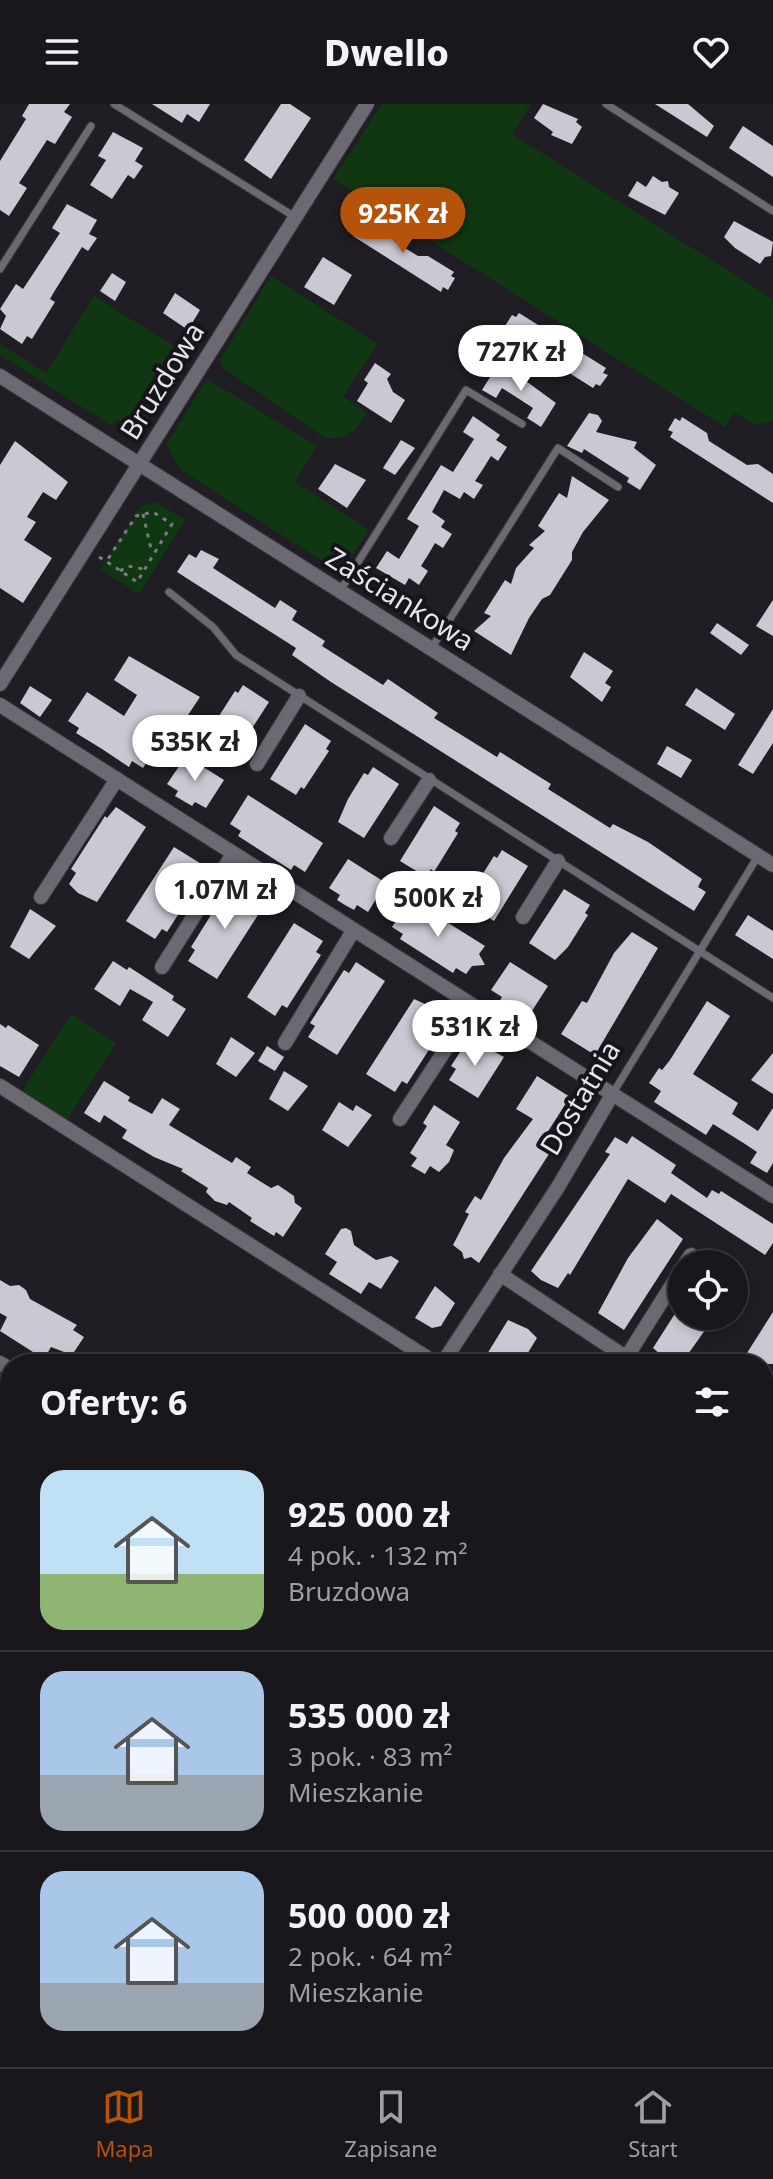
<!DOCTYPE html>
<html lang="pl">
<meta charset="utf-8">
<style>
body{margin:0;font-family:"Noto Sans",sans-serif;background:#262329;color:#f1f3f6;height:100vh;display:flex;flex-direction:column;font-size:30px;white-space:nowrap}
*{box-sizing:border-box;margin:0}
p{font-size:26px;color:#9f9fa3}
.icon{flex:none;width:44px;height:44px;fill:none;stroke:currentColor;stroke-width:2;stroke-linecap:round;stroke-linejoin:round}
.map{position:relative;flex:1;overflow:hidden}
.details{position:absolute;left:0px;top:1250px;width:774px;height:714px;display:flex;flex-direction:column;background:#19161c;border-radius:32px 32px 0 0;box-shadow:0 4px 12px #0003,0 0 0 2px #37353b}
.details>*{flex:none}
.tools{position:absolute;left:668px;top:1146px;display:grid;gap:16px}
.tools a{display:grid;place-items:center;width:80px;height:80px;border-radius:50%;background:#19161c;box-shadow:0 4px 12px #0003,0 0 0 2px #37353b;font-size:40px}
.price{position:absolute;translate:-50% -68px;padding:0 18px;border-radius:28px;background:#fff;color:#222;font-size:26px;line-height:52px;filter:drop-shadow(0 2px 4px #0008)}
.price::after{content:'';position:absolute;left:50%;top:48px;width:24px;height:18px;margin-left:-12px;background:inherit;clip-path:polygon(0 0,100% 0,50% 100%)}
.price.current{background:#b45309;color:#fff}
ul{padding:0;list-style:none}
li{display:flex;align-items:center;gap:24px;height:200px;padding:0 40px}
li+li{border-top:2px solid #37353b}
li span{display:grid;place-items:center;flex:none;width:224px;height:160px;border-radius:24px;color:#555}
li>.icon{margin-inline-start:auto}
span .icon{width:96px;height:96px;fill:#fffc;stroke-width:1}
li b{font-size:34px}
h2{display:flex;justify-content:space-between;align-items:center;height:96px;padding:0 40px;font-size:34px}
header{display:flex;justify-content:space-between;align-items:center;height:104px;padding:0 40px;background:#19161c;font-size:36px;font-weight:800}
.dock{display:flex;justify-content:space-around;align-items:center;height:112px;border-top:2px solid #37353b;background:#19161c;font-size:22px;color:#9f9fa3}
.dock a{display:grid;justify-items:center;gap:4px}
.dock .current{color:#b45309}
.map>svg:first-child{display:block}
.green{fill:#0f3711}
.building{fill:#ccc8d3}
.lines{fill:none;stroke-linecap:round;stroke-linejoin:round}
.service-casing{stroke:#3b383f;stroke-width:9}
.minor-casing{stroke:#3b383f;stroke-width:16}
.tertiary-casing{stroke:#3b383f;stroke-width:20}
.path{stroke:#7d7a81;stroke-width:3;stroke-dasharray:4 6;stroke-linecap:butt}
.service{stroke:#6d6973;stroke-width:7}
.minor{stroke:#6d6973;stroke-width:14}
.tertiary{stroke:#6d6973;stroke-width:18}
.labels{text-anchor:middle;stroke-width:8;stroke-linejoin:round;paint-order:stroke}
.street-label{font-size:28px;fill:#e7e5eb;stroke:#17141c}
</style>
<header><svg class="icon" aria-label="menu" viewBox="0 0 24 24"><path d="M4 6h16M4 12h16M4 18h16"/></svg>Dwello<svg class="icon" aria-label="heart" viewBox="0 0 24 24"><path d="M12 20l-8-8c-3-5 5-10 8-4 3-6 11-1 8 4z"/></svg></header>
<div class="map">
<svg width="773" height="1963" viewBox="0 0 773 1963">
<rect width="100%" height="100%" fill="#211d25"/>
<path class="green" d="M382 0H531L512 30 773 195V317L754 321 734 308 725 323 333 75Z
M271 172 378 240 343 292 367 309C355 328 349 336 325 334L223 264 219 257Z
M94 192 188 251 145 318 128 322 117 315 112 322 0 251V240L46 269Z
M207 275 317 342 295 378 369 426 341 469 181 366 166 340Z
M156 398 185 416 139 490 100 465 140 403Z
M71 910 116 939 66 1018 21 989Z
M10 1648V1677L0 1680V1651Z"/>
<path class="building" d="M29 0H70L64 8 72 13 55 40 47 36 27 67 19 79 27 84 9 112 0 106V57L26 15 22 12Z
M152 0H210L199 18 187 10 182 19Z
M281 0H290L311 14 271 75 244 56Z
M543 0 578 15 576 18 582 23 572 40 551 31 553 28 534 14Z
M655 0H688L714 22 707 33Z
M743 22 773 42V73L729 44Z
M113 28 143 44 135 57 143 62 134 75 128 71 112 95 90 81 106 56 98 52Z
M653 72 662 78 668 77 669 83 679 89 665 111 628 92 637 77 646 83Z
M67 100 97 116 89 130 97 134 88 147 82 143 54 188 50 195 55 198 32 235 27 232 22 240 0 225 6 212 0 205 16 180 23 185 31 173 60 129 52 124Z
M366 112 391 128 395 138 418 152H428L454 168 451 172 455 174 448 186 443 183 441 188 353 132 356 128 352 125 359 114 363 116Z
M734 117 773 138 771 152 765 153 760 160 735 144 724 133Z
M323 153 352 171 334 201 304 183Z
M112 169 126 178 115 197 100 187Z
M175 189 200 206 188 226 163 209Z
M519 209 551 229 548 234 559 242 570 249 574 244 606 264 603 269 608 271 600 282 596 280 593 284 506 229 509 224 505 222 512 211 516 213Z
M375 259 391 270 387 275 393 288 405 296 391 319 357 297 368 279 364 276Z
M497 262 506 267 508 264 556 299 541 323 527 314 533 304 502 284 496 294 482 286Z
M589 309 598 311 602 317 596 328 637 338 634 344 656 361 640 386 627 378 629 374 584 345 582 349 567 342Z
M473 312 500 331 496 336 507 343 498 357 491 352 483 365 475 377 483 381 474 395 464 388 460 395 444 386 432 408 445 417 441 423 452 430 443 444 435 439 428 451 421 462 428 467 419 481 409 474 405 481 376 464 387 447 399 455 419 422 407 415 441 361 453 368 474 335 463 328Z
M682 313 707 329 709 337 747 361 758 360 773 370V399L670 333 673 328 668 326 675 314 680 317Z
M401 336 415 344 395 371 383 364Z
M15 337 68 378 56 396 43 388 27 413 36 418 24 436 52 454 23 499 0 484V361Z
M335 360 366 376 347 404 318 385Z
M572 372 609 396 583 428 572 448V456L550 491 542 495 529 514 511 551 474 527 491 512 484 509 505 476 511 480 516 464 534 444 529 441 545 427 538 422 559 389 567 394Z
M201 446 219 455 213 464 275 504 280 496 297 507 292 516 325 537 322 542 383 581 388 575 438 609 434 614 497 653 500 648 551 680 548 685 610 724 613 720 648 738 702 775 698 783 706 788 694 807 331 578 292 551 296 544 177 468 189 450 196 454Z
M773 496V532L756 522Z
M717 519 749 541 741 551 710 529Z
M584 548 613 567 605 579 611 583 602 598 570 573Z
M129 552 200 593 182 620 174 615 143 664 132 657 129 663 102 645 76 629 79 624 68 617 87 588 124 612 137 591 114 576Z
M243 581 269 598 234 652 208 635 213 627 210 626 235 587 238 589Z
M30 582 52 596 40 613 20 599Z
M696 584 735 610 725 626 685 601Z
M773 605V639L753 670 738 661Z
M305 620 331 637 326 645 329 647 304 685 301 683 296 691 270 675Z
M667 642 692 656 681 674 657 660Z
M186 652 224 676 206 704 195 698 192 702 175 692 178 687 167 680Z
M373 663 399 680 364 734 338 718 348 695 364 669 368 671Z
M248 691 323 739 305 768 294 761 291 766 238 732 241 727 230 720Z
M434 702 460 719 455 727 458 729 434 768 431 765 426 773 400 757Z
M116 703 146 723 97 798 78 789 69 780 76 769 71 765 105 712 107 714Z
M174 743 203 761 196 771 201 775 167 828 162 825 155 835 126 817Z
M502 746 528 762 494 817 468 800 473 792 470 790 494 752 497 754Z
M348 755 386 779 368 808 357 801 354 806 345 801 337 796 340 791 329 784Z
M236 782 265 800 217 875 188 857 195 846 191 843 224 790 229 793Z
M564 785 590 801 585 809 588 811 568 843 555 856 529 839Z
M410 795 485 842 479 850 485 861 472 862 466 870 456 864 453 869 400 835 403 830 392 823Z
M30 805 56 822 29 855 10 843Z
M748 811 773 827V855L735 831Z
M294 819 323 837 316 848 321 851 287 904 282 901 275 912 247 893Z
M632 828 658 844 595 951 561 930 582 897 587 899 614 849Z
M113 857 127 866 129 863 174 892 172 896 186 905 168 933 142 916 153 898 130 885 120 902 94 885Z
M356 858 385 877 337 951 308 933 315 922 310 919 344 866 349 869Z
M510 858 548 882 530 910 519 903 515 908 499 898 502 893 491 886Z
M414 895 434 904V908L442 914 436 924 441 927 407 980 402 977 395 988 366 970Z
M707 897 730 912 693 970 738 999 732 1010 758 1027 773 1004V1059L767 1069 750 1059 757 1048 745 1040 713 1020 706 1031 654 998 661 987 649 979 659 964 662 966 670 956Z
M0 920 6 924 8 921 39 941 19 973 0 962Z
M231 933 255 949 236 973 216 960Z
M474 937 504 953 478 994 449 976 456 965 451 962 462 945 467 948Z
M267 942 284 953 275 967 258 957Z
M773 949V990L751 976Z
M284 967 308 982 288 1007 269 995Z
M537 972 570 993 538 1043 549 1050 479 1159 471 1153 464 1155 462 1148 453 1141 469 1110 465 1108 475 1092 481 1096 504 1054 533 1015 516 1005Z
M104 977 130 993 128 997 152 1010 162 994 180 1005 169 1021 232 1059 236 1053 251 1063 247 1069 271 1084 278 1081 294 1092 295 1099 302 1104 283 1133 276 1128 274 1132 250 1117 252 1114 229 1098 227 1101 215 1097 206 1088 208 1084 181 1067 183 1065 154 1053 122 1034 127 1026 104 1011 100 1019 84 1009Z
M339 998 353 1007 356 1001 372 1011 348 1043 322 1026Z
M434 1001 460 1018 446 1041 454 1046 449 1058 439 1068 430 1062 425 1070 411 1062 417 1054 410 1049 427 1022 423 1019Z
M632 1032 676 1061 671 1069 707 1094 712 1086 719 1090 721 1087 773 1120V1139L765 1151 671 1090 665 1099 628 1075 570 1171 568 1169 558 1184 541 1176 531 1167 610 1050 605 1048 615 1033 627 1040Z
M657 1115 683 1135 624 1226 598 1209 628 1154Z
M346 1124 351 1127 354 1141 376 1156 391 1152 399 1157 381 1185 369 1178 361 1190 329 1170 337 1158 325 1150 341 1125Z
M0 1176 10 1182 19 1181 26 1186 30 1195 77 1221 73 1226 84 1233 72 1251 51 1243 44 1255 0 1227 7 1213 0 1209Z
M435 1182 455 1199 441 1222 432 1224 415 1214Z
M678 1205 682 1212H715L681 1260 667 1256 653 1244Z
M773 1208V1260H740Z
M508 1216 528 1225 537 1234 521 1260H491L484 1255Z"/>
<g class="lines">
<defs>
<path id="service" d="M114 0 295 113
M606 0 773 107
M0 165 91 22
M340 487 466 286 522 320
M169 488 213 523 236 551 773 894
M431 545 558 344 618 383
M613 989 758 752
M0 1313 10 1297
M0 1861 10 1919
M16 1954 18 1963
M313 1963 323 1954"/>
<path id="minor" d="M0 272 773 761
M0 580 367 0
M0 601 773 1092
M257 660 299 592
M391 734 429 676
M41 793 117 675
M523 813 558 757
M162 863 233 750
M285 939 353 827
M0 982 437 1260
M400 1015 474 902
M685 1160 691 1151
M500 1170 636 1260
M626 1254 682 1165
M0 1259 10 1265
M442 1260 558 1083 612 991
M764 1305 773 1292
M0 1519 10 1526
M764 1643 773 1630
M764 1739 773 1745"/>
<path id="tertiary" d="M764 1797 773 1787
M610 1963 622 1954"/>
</defs>
<use href="#service" class="service-casing"/>
<use href="#minor" class="minor-casing"/>
<use href="#tertiary" class="tertiary-casing"/>
<path class="path" d="M143 410 152 449
M99 453C112 461 124 469 137 478L172 420 153 408 136 412 106 458
M120 467 128 462 143 465"/>
<use href="#service" class="service"/>
<use href="#minor" class="minor"/>
<use href="#tertiary" class="tertiary"/>
</g>
<g class="labels">
<g class="street-label">
<text transform="translate(162 277) rotate(-58)" y="10">Bruzdowa</text>
<text transform="translate(400 495) rotate(32)" y="10">Zaściankowa</text>
<text transform="translate(580 994) rotate(-59)" y="10">Dostatnia</text>
</g>
</g>
</svg>
<div class="tools">
<a><svg class="icon" aria-label="locate" viewBox="0 0 24 24"><circle cx="12" cy="12" r="6"/><path d="M12 2v4M12 18v4M2 12h4M18 12h4"/></svg></a>
</div>
<b class="price current" style="left:403px;top:151px">925K zł</b>
<b class="price" style="left:521px;top:289px">727K zł</b>
<b class="price" style="left:195px;top:679px">535K zł</b>
<b class="price" style="left:225px;top:827px">1.07M zł</b>
<b class="price" style="left:438px;top:835px">500K zł</b>
<b class="price" style="left:475px;top:964px">531K zł</b>
<section class="details">
<h2>Oferty: 6<svg class="icon" aria-label="filters" viewBox="0 0 24 24"><path d="M4 7h16M4 17h16"/><circle cx="9" cy="7" r="2"/><circle cx="15" cy="17" r="2"/></svg></h2>
<ul>
<li><span style="background:linear-gradient(#bfe0f5 65%,#8fb573 0)"><svg class="icon" aria-label="home" viewBox="0 0 24 24"><path d="M3 11l9-7 9 7M6 9v11h12V9"/></svg></span><div><b>925 000 zł</b><p>4 pok. · 132 m²</p><p>Bruzdowa</p></div></li>
<li><span style="background:linear-gradient(#a9c7e8 65%,#9aa5b1 0)"><svg class="icon" aria-label="home" viewBox="0 0 24 24"><path d="M3 11l9-7 9 7M6 9v11h12V9"/></svg></span><div><b>535 000 zł</b><p>3 pok. · 83 m²</p><p>Mieszkanie</p></div></li>
<li><span style="background:linear-gradient(#a9c7e8 70%,#9aa5b1 0)"><svg class="icon" aria-label="home" viewBox="0 0 24 24"><path d="M3 11l9-7 9 7M6 9v11h12V9"/></svg></span><div><b>500 000 zł</b><p>2 pok. · 64 m²</p><p>Mieszkanie</p></div></li>
</ul>
</section>
</div>
<nav class="dock">
<a class="current"><svg class="icon" aria-label="map" viewBox="0 0 24 24"><path d="M3 6l6-2 6 2 6-2v14l-6 2-6-2-6 2zM9 4v14M15 6v14"/></svg>Mapa</a>
<a><svg class="icon" aria-label="saved" viewBox="0 0 24 24"><path d="M7 4h10v16l-5-4-5 4z"/></svg>Zapisane</a>
<a><svg class="icon" aria-label="home" viewBox="0 0 24 24"><path d="M3 11l9-7 9 7M6 9v11h12V9"/></svg>Start</a>
</nav>
